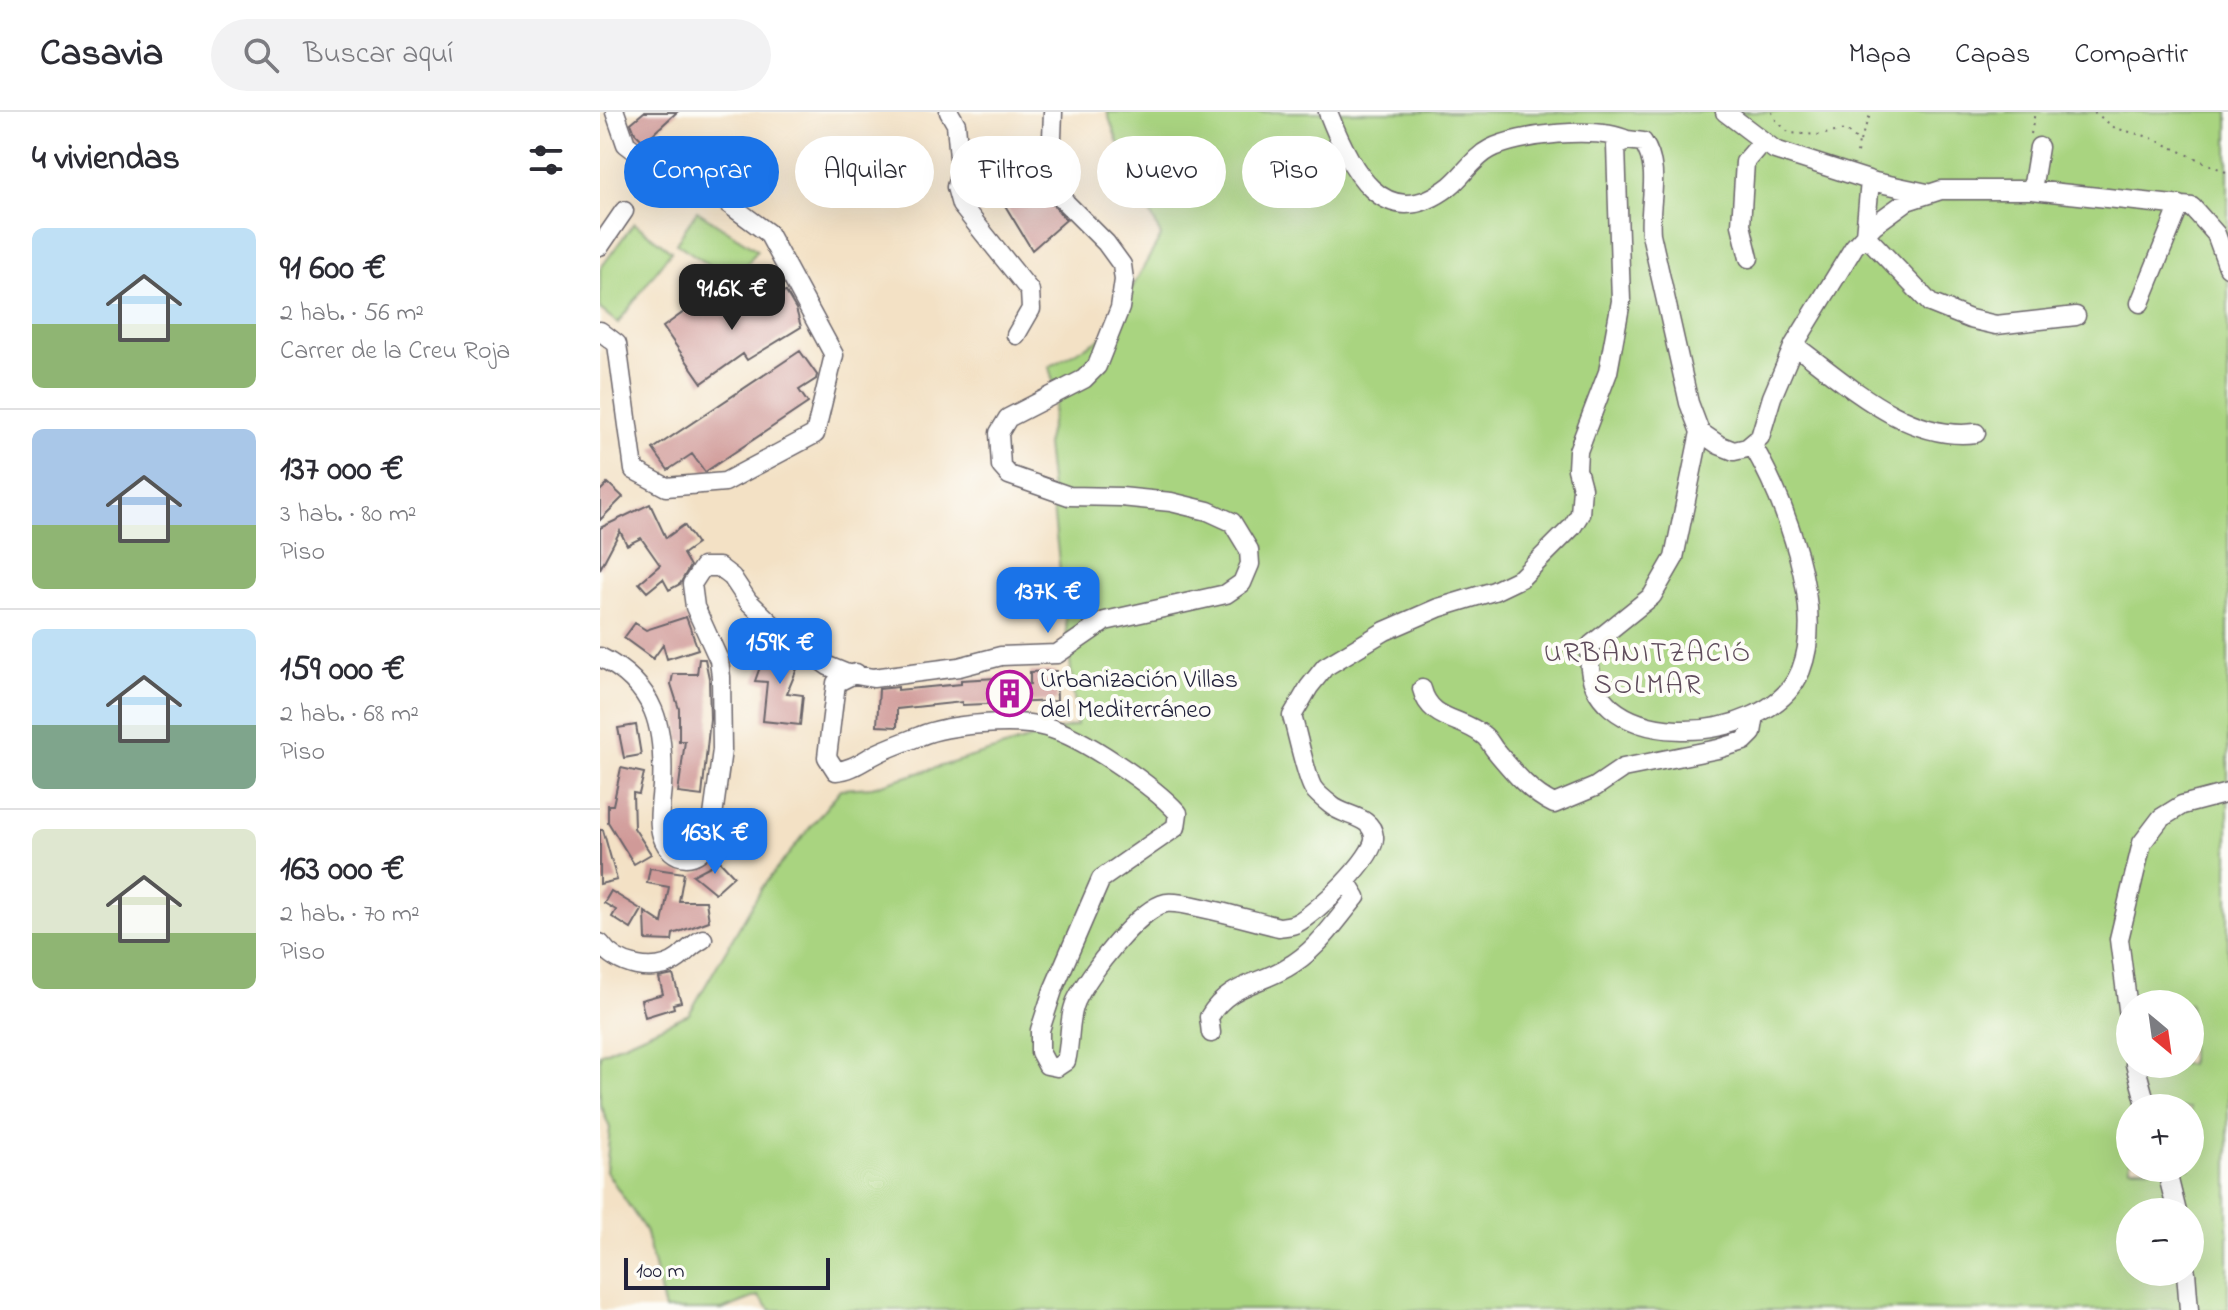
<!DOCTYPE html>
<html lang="es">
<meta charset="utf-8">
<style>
body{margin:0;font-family:"Indie Flower",sans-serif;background:#f2f2f3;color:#2b2b33;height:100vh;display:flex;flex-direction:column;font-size:30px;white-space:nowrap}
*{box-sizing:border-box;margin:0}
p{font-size:26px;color:#7c7c81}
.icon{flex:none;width:44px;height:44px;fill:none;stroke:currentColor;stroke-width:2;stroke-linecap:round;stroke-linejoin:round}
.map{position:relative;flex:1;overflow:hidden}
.panel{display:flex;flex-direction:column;background:#fff;width:600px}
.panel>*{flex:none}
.top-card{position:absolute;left:24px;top:24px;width:760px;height:72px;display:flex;gap:16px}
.needle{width:52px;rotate:151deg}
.fabs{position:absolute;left:1516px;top:878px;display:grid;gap:16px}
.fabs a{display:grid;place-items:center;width:88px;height:88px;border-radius:50%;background:#fff;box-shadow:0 8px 32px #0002;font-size:40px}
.scale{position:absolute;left:24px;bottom:20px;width:206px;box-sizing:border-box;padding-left:8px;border:4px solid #22223b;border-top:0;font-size:22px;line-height:28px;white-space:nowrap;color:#22223b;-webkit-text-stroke:6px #fdfcf7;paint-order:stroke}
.price{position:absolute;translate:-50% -68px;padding:0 18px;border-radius:16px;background:#1a73e8;color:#fff;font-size:26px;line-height:52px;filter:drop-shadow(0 2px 4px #0008)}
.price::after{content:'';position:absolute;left:50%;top:48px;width:24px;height:18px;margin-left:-12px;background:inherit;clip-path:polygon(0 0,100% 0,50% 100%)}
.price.current{background:#222;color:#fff}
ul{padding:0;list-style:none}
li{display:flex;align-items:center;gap:24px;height:200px;padding:0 32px}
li+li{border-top:2px solid #e1e1e2}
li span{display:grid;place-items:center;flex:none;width:224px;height:160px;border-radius:12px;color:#555}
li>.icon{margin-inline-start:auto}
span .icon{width:96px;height:96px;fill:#fffc;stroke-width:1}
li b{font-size:34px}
h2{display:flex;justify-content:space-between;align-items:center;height:96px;padding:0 32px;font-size:34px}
.pill{padding:0 28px;border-radius:36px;background:#fff;box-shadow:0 8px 32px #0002;font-size:28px;line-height:72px}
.pill.current{background:#1a73e8;color:#fff}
header{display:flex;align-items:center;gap:48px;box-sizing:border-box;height:112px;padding:0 40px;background:#fff;border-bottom:2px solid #e1e1e2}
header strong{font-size:38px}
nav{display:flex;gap:44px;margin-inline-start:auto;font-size:28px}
.search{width:560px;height:72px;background:#f2f2f3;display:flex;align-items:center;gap:20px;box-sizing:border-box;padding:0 28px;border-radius:44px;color:#7c7c81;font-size:30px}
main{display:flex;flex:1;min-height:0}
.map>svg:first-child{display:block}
.green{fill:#a9d480;stroke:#667b5e;stroke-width:2;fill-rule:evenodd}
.building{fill:#d09a98}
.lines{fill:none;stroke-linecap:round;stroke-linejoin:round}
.minor-casing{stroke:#6b656b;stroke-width:21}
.path{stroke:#6b656b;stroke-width:2;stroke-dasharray:2 6;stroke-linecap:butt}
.minor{stroke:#fff;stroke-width:18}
.labels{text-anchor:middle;stroke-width:8;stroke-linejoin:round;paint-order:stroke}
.poi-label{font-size:26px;fill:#22223b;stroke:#fdfcf7;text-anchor:start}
.neighbourhood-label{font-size:28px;letter-spacing:2px;fill:#5f4c5c;stroke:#fdfcf7}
</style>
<header>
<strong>Casavia</strong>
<div class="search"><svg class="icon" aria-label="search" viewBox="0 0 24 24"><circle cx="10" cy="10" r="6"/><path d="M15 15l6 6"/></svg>Buscar aquí</div>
<nav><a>Mapa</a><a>Capas</a><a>Compartir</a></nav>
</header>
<main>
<section class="panel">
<h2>4 viviendas<svg class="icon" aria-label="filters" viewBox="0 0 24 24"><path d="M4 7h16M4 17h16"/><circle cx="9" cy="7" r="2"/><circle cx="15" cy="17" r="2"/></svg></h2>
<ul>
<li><span style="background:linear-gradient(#bfe0f5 60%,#8fb573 0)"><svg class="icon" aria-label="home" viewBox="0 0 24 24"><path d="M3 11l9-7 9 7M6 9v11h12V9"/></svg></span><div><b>91 600 €</b><p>2 hab. · 56 m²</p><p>Carrer de la Creu Roja</p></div></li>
<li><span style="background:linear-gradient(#a9c7e8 60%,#8fb573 0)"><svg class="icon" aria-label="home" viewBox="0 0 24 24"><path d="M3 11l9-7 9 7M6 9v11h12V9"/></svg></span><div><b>137 000 €</b><p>3 hab. · 80 m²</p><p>Piso</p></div></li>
<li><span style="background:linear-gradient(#bfe0f5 60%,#7fa58c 0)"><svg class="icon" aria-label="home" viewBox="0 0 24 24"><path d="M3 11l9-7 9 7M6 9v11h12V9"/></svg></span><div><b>159 000 €</b><p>2 hab. · 68 m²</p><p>Piso</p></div></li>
<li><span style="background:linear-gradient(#dfe7d0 65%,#8fb573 0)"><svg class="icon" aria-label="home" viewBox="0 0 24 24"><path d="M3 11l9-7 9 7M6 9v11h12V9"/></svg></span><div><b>163 000 €</b><p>2 hab. · 70 m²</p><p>Piso</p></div></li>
</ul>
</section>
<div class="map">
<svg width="1628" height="1198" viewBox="0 0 1628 1198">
<rect width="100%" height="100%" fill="#fdfcf7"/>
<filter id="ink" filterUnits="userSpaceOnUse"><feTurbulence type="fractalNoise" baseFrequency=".0125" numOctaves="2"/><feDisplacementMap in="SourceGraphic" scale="16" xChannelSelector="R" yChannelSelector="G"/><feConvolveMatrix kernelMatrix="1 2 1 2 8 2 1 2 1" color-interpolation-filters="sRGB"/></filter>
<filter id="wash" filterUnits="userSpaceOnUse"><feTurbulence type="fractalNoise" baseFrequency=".006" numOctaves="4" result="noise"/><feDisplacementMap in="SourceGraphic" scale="32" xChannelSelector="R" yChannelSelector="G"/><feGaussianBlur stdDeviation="1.8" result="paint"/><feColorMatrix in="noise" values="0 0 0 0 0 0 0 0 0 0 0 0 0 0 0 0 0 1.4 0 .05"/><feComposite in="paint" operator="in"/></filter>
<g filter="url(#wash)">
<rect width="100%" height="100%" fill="#f3e1c5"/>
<path class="green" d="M507 0H1628V1198H171L158 1184 122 1198H65L45 1118 6 1059 10 1016 0 992V942L89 902 163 774 241 677 272 675 477 613 446 333 457 285 449 255 505 224 561 124 517 28ZM1530 892H1590V952H1530ZM1530 996H1590V1056H1530ZM1530 1100H1590V1160H1530Z
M97 99 157 138 135 170 76 131Z
M34 111 71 139 18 211 0 197V157Z"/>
<g id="blocks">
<path class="building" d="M44 0H77L44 30 35 21 31 11Z
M423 43 436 62 441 78 466 108 432 138 389 67 405 45Z
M186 180 196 197 201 215 147 248 143 242 102 271 63 215 91 195 94 200Z
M200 239 217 263 216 267 199 278 208 291 105 360 92 342 68 358 53 337Z
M8 371 23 385 0 408V379Z
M50 392 66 426 84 413 97 432 83 442 90 454 80 472 69 478 63 467 47 480 39 471 60 453 41 426 27 433 20 419 0 457V416Z
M86 505 98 537 67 547 63 533 53 547 24 526 35 511 46 518Z
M170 527 191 543 199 552 187 581 203 583 200 613 163 609 167 570 155 569Z
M99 547H105L109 566 110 607 102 684 78 681 85 629H79V597L71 572 73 562H97Z
M456 559 457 589 362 593V590L297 597V615L277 614 279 577 298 575V578L361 572V568L397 566 398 574 430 572V560Z
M36 613 41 643 24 646 18 616Z
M21 656 44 661 39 682 33 681 34 716 51 742 34 752 8 710V693H13Z
M0 718H3L17 768 0 772Z
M120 749 134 764 115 781 93 763Z
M50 756 84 761 79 789H106L109 809 73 822 72 829 46 828 45 800 62 811 69 775 47 771Z
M11 779 42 798 31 817 12 805 16 798 4 791Z
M73 863 81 890 73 892 74 896 45 905 41 888 63 882 59 866Z"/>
</g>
</g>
<g filter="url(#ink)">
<use href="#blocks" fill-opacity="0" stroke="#6b656b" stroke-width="2"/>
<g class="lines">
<defs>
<path id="minor" d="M349 0 356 12 360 57 356 75 361 93 430 179 431 197 416 223
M728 0C749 54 783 126 850 74 863 64 874 45 890 37 919 22 998 14 1027 28
M1125 0 1175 38 1275 70 1327 81
M1270 69 1265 123 1330 191 1370 207 1396 213 1476 204
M1432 78 1439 35
M0 134 24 99
M1149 146 1141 113 1145 50 1163 29
M1540 191 1580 93
M0 219 17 232 34 358 66 375 125 370 215 322 234 243 168 121 114 81 84 76 26 32 15 0
M1194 233C1246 271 1307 330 1376 321
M1100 320 1074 446 1052 484 991 533C971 645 1170 639 1201 558 1226 494 1184 388 1152 332
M0 545C56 573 65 616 62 674 61 689 57 709 62 724 71 751 99 752 110 726L122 638 121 565 119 548 95 495 92 472 103 455H119L132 465 148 489 179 519 228 554 245 561 273 566 359 555 401 544 457 542 505 509 626 482 642 471 650 452 649 438 632 410 608 399 571 390 521 385 469 384 409 363 401 354 399 321 408 306 484 267 497 254 520 196 524 168 522 153 506 131 466 91 451 71 446 54V38L452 26 453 0
M256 561 236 571 227 645 236 659C253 658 265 647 280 640 293 634 307 629 320 624 348 612 416 607 446 615 481 624 554 674 578 701L576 715 501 767 453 878 440 918V940L447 953 457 955 466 949C471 930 468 907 476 889 488 863 538 797 566 791 583 788 657 810 679 815 685 814 692 814 697 811 715 802 777 744 774 725 772 703 744 705 731 693 726 689 717 682 713 676 706 665 697 620 692 604L709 575 725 555 785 519 838 496 894 479 921 466 972 415 980 402 982 376 977 357 978 339 1008 260 1021 189 1016 34 1027 28 1043 30C1062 58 1048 91 1051 122L1089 291 1100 320 1119 333 1134 339 1147 336 1160 325 1172 285 1194 233 1254 135 1274 113 1307 89 1341 78H1432L1592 95 1616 122 1628 155
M822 577C830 609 861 605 883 623 888 626 891 633 895 638 912 658 929 680 954 692L995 675 1023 656 1118 637 1144 629 1152 621 1155 603
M0 831C16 854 55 864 79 846 87 839 93 832 103 827
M1530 912 1519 827 1542 731 1561 706 1582 693 1628 681
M611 921 609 905C628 873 657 873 686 856 717 839 734 811 756 785L746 769
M1535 952 1547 996
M1566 1056 1577 1100
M1586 1160 1589 1198"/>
</defs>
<use href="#minor" class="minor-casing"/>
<path class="path" d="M1172 0 1174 6 1189 21 1220 23 1245 18 1259 30 1256 47
M1494 0 1515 16 1549 25 1628 61
M1431 22 1435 0
M1260 29 1271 0"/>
<use href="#minor" class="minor"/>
</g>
</g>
<defs>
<symbol id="building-ring" viewBox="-11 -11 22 22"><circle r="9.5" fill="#fdfcf7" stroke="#b5179e" stroke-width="1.5"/><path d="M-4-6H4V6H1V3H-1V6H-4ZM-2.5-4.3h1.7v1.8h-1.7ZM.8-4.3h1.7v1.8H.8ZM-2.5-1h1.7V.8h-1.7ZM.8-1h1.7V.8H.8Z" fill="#b5179e"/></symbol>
</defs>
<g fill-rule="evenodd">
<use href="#building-ring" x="384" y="556" width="51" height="51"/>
</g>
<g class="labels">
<g class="poi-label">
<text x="440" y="575">Urbanización Villas<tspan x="440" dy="30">del Mediterráneo</tspan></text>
</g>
<g class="neighbourhood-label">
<text x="1048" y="549">URBANITZACIÓ<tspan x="1048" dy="32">SOLMAR</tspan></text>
</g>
</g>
</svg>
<div class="fabs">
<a><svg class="needle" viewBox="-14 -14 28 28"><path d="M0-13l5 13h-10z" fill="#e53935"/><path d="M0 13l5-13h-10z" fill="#7c7c81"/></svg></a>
<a>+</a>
<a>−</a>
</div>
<div class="scale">100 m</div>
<b class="price current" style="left:132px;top:220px">91.6K €</b>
<b class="price" style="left:448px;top:523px">137K €</b>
<b class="price" style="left:180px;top:574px">159K €</b>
<b class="price" style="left:115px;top:764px">163K €</b>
<div class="top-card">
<a class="pill current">Comprar</a>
<a class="pill">Alquilar</a>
<a class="pill">Filtros</a>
<a class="pill">Nuevo</a>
<a class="pill">Piso</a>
</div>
</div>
</main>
